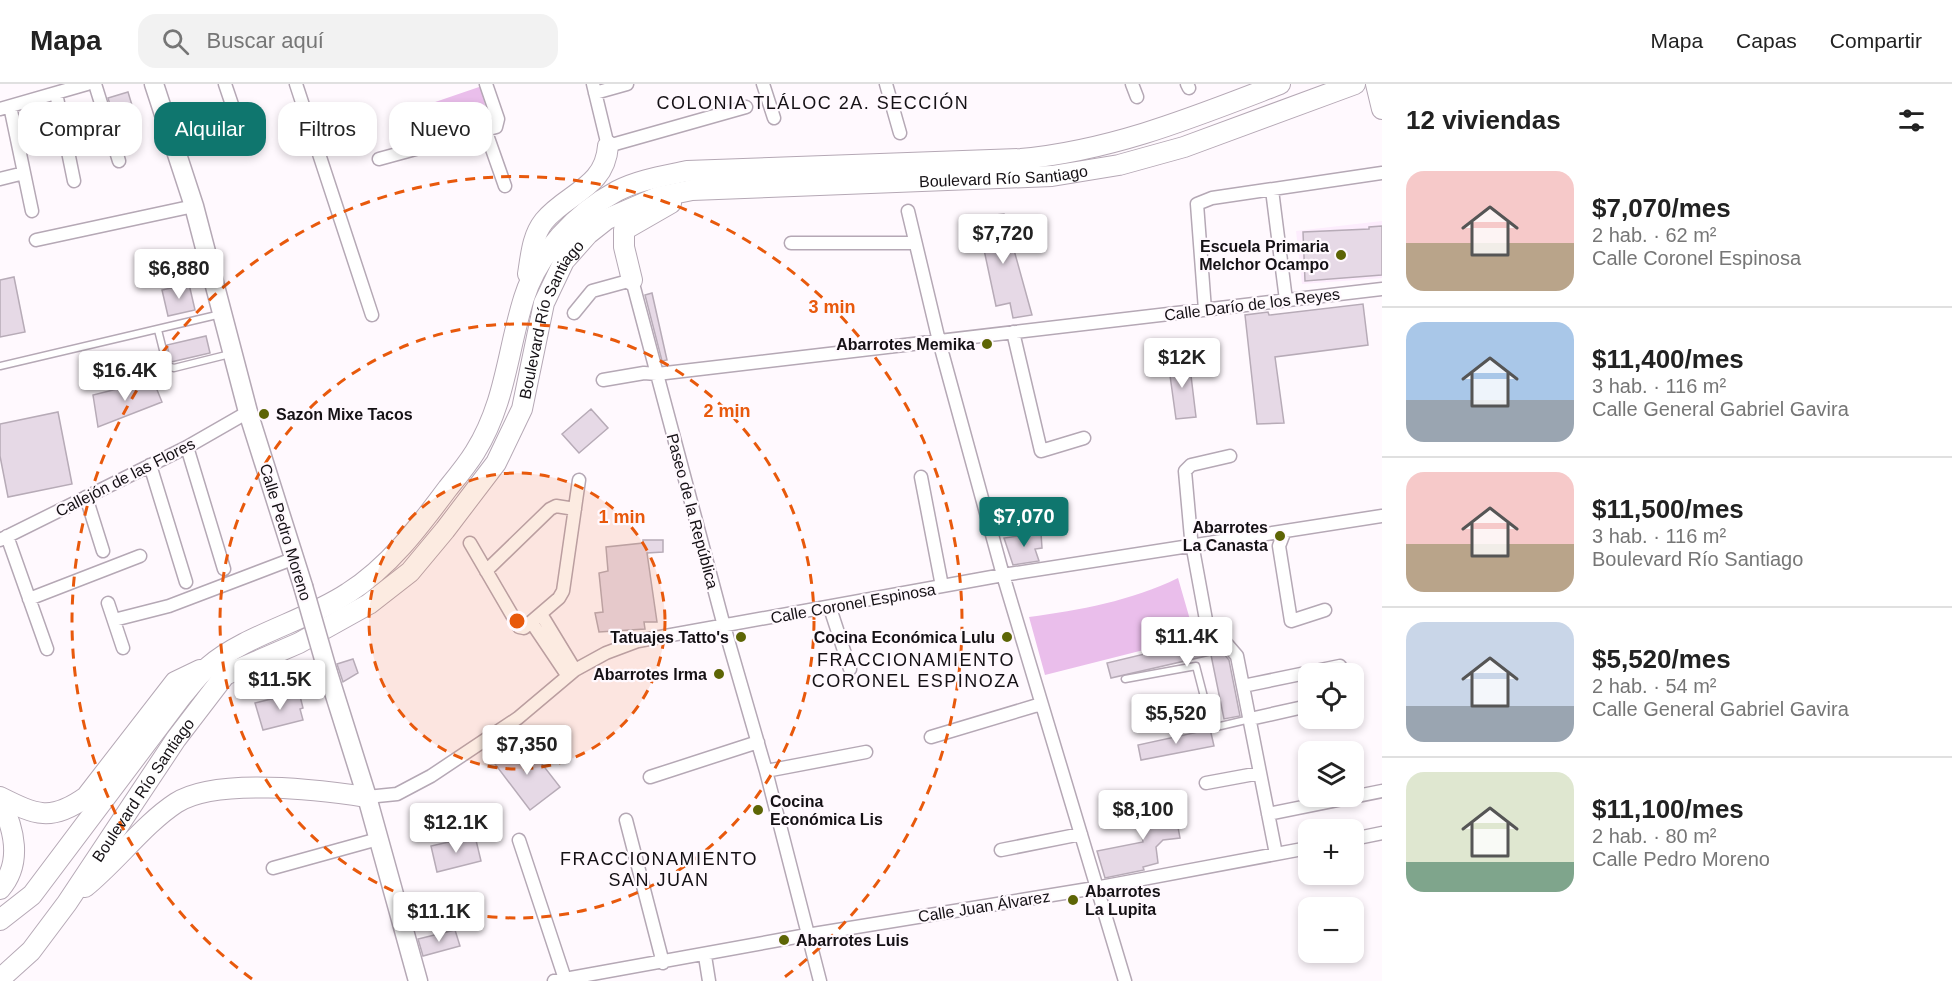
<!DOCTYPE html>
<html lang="es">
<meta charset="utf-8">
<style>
body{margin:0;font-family:Helvetica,sans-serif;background:#f2f2f2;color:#222;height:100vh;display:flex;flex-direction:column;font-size:22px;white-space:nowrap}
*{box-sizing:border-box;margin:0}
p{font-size:20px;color:#767676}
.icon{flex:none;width:33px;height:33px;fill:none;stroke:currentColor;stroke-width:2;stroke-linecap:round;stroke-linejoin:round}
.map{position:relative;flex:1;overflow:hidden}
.details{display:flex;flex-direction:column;background:#fff;width:570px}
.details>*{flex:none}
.top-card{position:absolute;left:18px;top:18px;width:570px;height:54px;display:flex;gap:12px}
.fabs{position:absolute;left:1298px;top:579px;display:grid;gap:12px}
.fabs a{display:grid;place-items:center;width:66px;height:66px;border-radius:12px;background:#fff;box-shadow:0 3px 9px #0003;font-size:30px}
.price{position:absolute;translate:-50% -51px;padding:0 14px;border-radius:6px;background:#fff;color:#222;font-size:20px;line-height:39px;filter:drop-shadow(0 2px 3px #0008)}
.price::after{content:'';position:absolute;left:50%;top:36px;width:18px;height:14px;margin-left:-9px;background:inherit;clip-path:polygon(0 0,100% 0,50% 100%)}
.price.current{background:#0f766e;color:#fff}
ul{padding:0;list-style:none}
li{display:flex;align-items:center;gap:18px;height:150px;padding:0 24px}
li+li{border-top:2px solid #e0e0e0}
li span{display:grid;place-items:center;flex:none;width:168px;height:120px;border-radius:18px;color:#555}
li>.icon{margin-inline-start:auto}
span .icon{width:72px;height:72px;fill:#fffc;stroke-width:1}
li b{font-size:26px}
h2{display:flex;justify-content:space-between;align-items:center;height:72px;padding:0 24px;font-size:26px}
.chip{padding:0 21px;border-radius:18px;background:#fff;box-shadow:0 3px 9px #0003;font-size:21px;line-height:54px}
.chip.current{background:#0f766e;color:#fff}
header{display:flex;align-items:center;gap:36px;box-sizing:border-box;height:84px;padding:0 30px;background:#fff;border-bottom:2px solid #e0e0e0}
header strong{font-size:28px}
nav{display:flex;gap:33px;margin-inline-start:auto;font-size:21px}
.search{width:420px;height:54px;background:#f2f2f2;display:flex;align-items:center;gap:15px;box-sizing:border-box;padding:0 21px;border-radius:18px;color:#767676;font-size:22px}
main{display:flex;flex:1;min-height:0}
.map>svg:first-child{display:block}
.built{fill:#fdedfd}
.green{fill:#eabeeb}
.building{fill:#e6d9e6;stroke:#b7abb7;stroke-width:1.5}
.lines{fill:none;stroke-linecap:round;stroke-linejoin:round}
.lane-casing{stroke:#b5a8b5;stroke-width:9}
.street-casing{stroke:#b5a8b5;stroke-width:15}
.secondary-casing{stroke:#b5a8b5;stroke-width:21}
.primary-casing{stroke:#b5a8b5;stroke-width:22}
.lane{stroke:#fff;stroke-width:6}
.street{stroke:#fff;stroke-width:12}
.secondary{stroke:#fff;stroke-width:18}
.primary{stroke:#fff;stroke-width:20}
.secondary-bridge-casing{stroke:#b5a8b5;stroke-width:21;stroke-linecap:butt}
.secondary-bridge{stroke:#fff;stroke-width:18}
.ring{fill:none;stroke:#e8590c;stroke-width:3;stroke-dasharray:10 8}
.poi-dot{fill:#5d6505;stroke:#fff9fe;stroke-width:2}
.labels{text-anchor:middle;stroke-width:4.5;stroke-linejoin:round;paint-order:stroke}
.street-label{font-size:16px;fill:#151115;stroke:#fff9fe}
.poi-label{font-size:16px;font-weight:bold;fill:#151115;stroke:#fff9fe;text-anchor:end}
.neighbourhood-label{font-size:18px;letter-spacing:1.5px;fill:#151115;stroke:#fff9fe}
.centre{fill:#e8590c;stroke:#fff9fe;stroke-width:3}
.ring-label{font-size:18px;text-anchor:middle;font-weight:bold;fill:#e8590c;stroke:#fff9fe;stroke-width:4.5;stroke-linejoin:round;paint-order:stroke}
</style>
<header>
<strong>Mapa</strong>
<div class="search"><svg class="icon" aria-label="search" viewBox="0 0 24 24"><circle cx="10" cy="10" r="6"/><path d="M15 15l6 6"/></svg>Buscar aquí</div>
<nav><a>Mapa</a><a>Capas</a><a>Compartir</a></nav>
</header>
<main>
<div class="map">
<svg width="1382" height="897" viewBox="0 0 1382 897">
<rect width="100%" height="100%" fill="#fff9fe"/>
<path class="built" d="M1382 137V194L1302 200 1296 147Z"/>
<path class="green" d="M482 2 489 47 403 68 400 30Z
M1178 494 1195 553 1045 591 1029 533C1080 526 1131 517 1178 494Z"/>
<path class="building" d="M128 8 138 41 118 47 108 14Z
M1004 130 1032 231 1013 234 1010 219 996 222 977 133Z
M1382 142V191L1305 197 1303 148 1369 145V143Z
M14 193 25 248 0 253V196Z
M189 200 195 226 168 232 162 206Z
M652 209 667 276 662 277 645 211Z
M1363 220 1368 261 1275 273 1284 339 1257 340 1245 231 1268 228 1269 231Z
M206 252 210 269 171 278 167 261Z
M1189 275 1196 333 1176 335 1168 277Z
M153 296 162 318 98 343 93 311Z
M591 325 608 344 579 369 562 350Z
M58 328 72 400 8 413 0 372V340Z
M1041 449 1042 464 1035 465 1039 477 1013 481 1004 454Z
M643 456H663V468L647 469 657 538H644L645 545 599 548 595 529 603 528 599 489 608 487 606 463 643 459Z
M1211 554 1229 576 1240 632 1224 635 1211 571 1111 594 1107 579Z
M353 575 358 589 343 598 337 580Z
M299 608 303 624 300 625 303 636 263 646 255 619Z
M1207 646 1211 649 1214 662 1141 676 1138 661Z
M524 657 560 703 530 726 495 680Z
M1173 716 1180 754 1163 756 1156 763 1158 779 1143 783 1144 786 1105 794 1097 767 1143 758 1137 723Z
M475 752 481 777 437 788 431 762Z
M455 846 460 862 423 872 418 855Z"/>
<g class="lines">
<defs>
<path id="lane" d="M158 246 167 282 174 284 230 270
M0 282 221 230
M1125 595 1196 582 1212 644 1250 635"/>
<path id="street" d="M95 0 119 77
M225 0 243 53
M296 0 372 231
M593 0 608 62 746 23
M763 0 774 34
M886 0 900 49
M1132 0 1137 13
M1187 0 1189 4
M56 9 74 97
M595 9 627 0
M10 22 32 127
M0 25 87 0
M486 48 505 102
M379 75 496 43 498 35 486 0
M0 95 24 89
M1272 106 1286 216
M908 127 939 257 1003 491 1125 897
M36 156 194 122
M791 159H915
M1205 226 1197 120 1212 114 1382 89
M574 229 592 207 632 196 724 542 766 687 820 897
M1013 248 1041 367 1084 354
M603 296 644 289 657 290 1382 205
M187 363 224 485
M1230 372 1191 381 1185 387 1191 454 1206 536 1237 572 1276 770
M150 381 186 498
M921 393 942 502
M86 413 103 467
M1284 449 1279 462 1291 537 1325 526
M7 452 47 565
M0 456 187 363 248 328
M470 459 519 543 524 544 559 514 563 507 579 396
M486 487 550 425 556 422 575 425
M29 515 140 472
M108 519 123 564
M830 524 850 585
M541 530 575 586
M114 536 169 522 295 474
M532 539 567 591
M1243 602 1340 582 1341 590
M1250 635 1308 622
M931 653 1041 620
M766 687 866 668
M650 693 758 658
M1206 699 1260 689
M367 713 397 710 431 692 518 634 575 586 606 569 638 557 1003 491 1382 432
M1268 730 1382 707
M626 736 663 879
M1353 755 1382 749
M519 756 565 895
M1001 766 1081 750
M273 784 378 755
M705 872 709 897
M554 897 807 851 1095 804 1308 764"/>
<path id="secondary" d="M154 0 194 122 248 328 303 502
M328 589 367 713 418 897"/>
<g id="primary">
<path d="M1376 0 1382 25"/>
<path d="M528 190C531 172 532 152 544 137 567 109 605 104 608 62"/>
<path d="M632 196 624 163V146L671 119"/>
<path d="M0 713C36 731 51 738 86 713L175 598 200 586"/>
<path d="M0 716C14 744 23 779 0 805"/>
<path d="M85 803C116 778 144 740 176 719 216 693 320 706 367 713"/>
<path d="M0 836 32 811 181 613C190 603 198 591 208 583 245 551 306 537 348 509 389 483 419 443 448 404 457 393 467 381 475 368 506 318 507 268 524 214 538 169 576 129 617 107 638 96 664 92 687 87L1021 75C1114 66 1194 33 1280 0"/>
<path id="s1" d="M0 895 31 867 67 819 176 655 225 591 299 559 369 520 410 488 445 446 496 379 522 325 544 219 564 177 588 150 607 135 658 113 692 106 1052 92 1119 81 1184 63 1355 0"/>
</g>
</defs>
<use href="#lane" class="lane-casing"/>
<use href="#street" class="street-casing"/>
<use href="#secondary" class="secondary-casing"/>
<use href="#primary" class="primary-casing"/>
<use href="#lane" class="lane"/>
<use href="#street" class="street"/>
<use href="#secondary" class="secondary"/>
<use href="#primary" class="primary"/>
<defs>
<path id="secondary-bridge" d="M303 502 328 589"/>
</defs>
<use href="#secondary-bridge" class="secondary-bridge-casing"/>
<use href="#secondary-bridge" class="secondary-bridge"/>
</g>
<circle cx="517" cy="537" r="148" fill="#e8590c" fill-opacity=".12"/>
<g class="ring">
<circle cx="517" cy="537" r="148"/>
<circle cx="517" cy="537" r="297"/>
<path d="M252 895A445 445 0 1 1 782 895"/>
</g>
<g class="poi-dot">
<circle cx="1341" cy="171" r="6"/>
<circle cx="987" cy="260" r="6"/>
<circle cx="264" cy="330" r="6"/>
<circle cx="1280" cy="452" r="6"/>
<circle cx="741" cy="553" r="6"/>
<circle cx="1007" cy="553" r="6"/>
<circle cx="719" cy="590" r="6"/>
<circle cx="758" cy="726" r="6"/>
<circle cx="1073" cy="816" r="6"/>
<circle cx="784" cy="856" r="6"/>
</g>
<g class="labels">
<g class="street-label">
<text dy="6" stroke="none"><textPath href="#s1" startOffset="1408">Boulevard Río Santiago</textPath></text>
<text transform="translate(1252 220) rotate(-7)" y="6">Calle Darío de los Reyes</text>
<text dy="6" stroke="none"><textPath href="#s1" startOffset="886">Boulevard Río Santiago</textPath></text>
<text transform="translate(125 393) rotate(-27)" y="6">Callejón de las Flores</text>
<text transform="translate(693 427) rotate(75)" y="6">Paseo de la República</text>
<text transform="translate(286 448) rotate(73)" y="6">Calle Pedro Moreno</text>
<text transform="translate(853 519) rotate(-10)" y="6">Calle Coronel Espinosa</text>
<text dy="6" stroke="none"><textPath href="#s1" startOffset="238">Boulevard Río Santiago</textPath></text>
<text transform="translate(984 822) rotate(-9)" y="6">Calle Juan Álvarez</text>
</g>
<g class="poi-label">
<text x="1329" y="168">Escuela Primaria<tspan x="1329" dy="18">Melchor Ocampo</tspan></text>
<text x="975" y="266">Abarrotes Memika</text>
<text x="276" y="336" text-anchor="start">Sazon Mixe Tacos</text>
<text x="1268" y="449">Abarrotes<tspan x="1268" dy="18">La Canasta</tspan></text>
<text x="729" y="559">Tatuajes Tatto's</text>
<text x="995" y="559">Cocina Económica Lulu</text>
<text x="707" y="596">Abarrotes Irma</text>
<text x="770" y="723" text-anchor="start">Cocina<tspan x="770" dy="18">Económica Lis</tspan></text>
<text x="1085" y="813" text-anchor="start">Abarrotes<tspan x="1085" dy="18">La Lupita</tspan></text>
<text x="796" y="862" text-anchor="start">Abarrotes Luis</text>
</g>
<g class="neighbourhood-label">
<text x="813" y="25">COLONIA TLÁLOC 2A. SECCIÓN</text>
<text x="916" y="582">FRACCIONAMIENTO<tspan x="916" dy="21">CORONEL ESPINOZA</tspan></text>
<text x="659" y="781">FRACCIONAMIENTO<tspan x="659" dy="21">SAN JUAN</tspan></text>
</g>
</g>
<circle cx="517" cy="537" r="9" class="centre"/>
<g class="ring-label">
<text x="832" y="229">3 min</text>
<text x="727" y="333">2 min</text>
<text x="622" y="439">1 min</text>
</g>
</svg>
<div class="fabs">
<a><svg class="icon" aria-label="locate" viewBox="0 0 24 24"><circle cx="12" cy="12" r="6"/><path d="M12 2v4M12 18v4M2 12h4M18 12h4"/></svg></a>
<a><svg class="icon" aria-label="layers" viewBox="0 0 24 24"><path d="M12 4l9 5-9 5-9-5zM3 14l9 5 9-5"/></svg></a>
<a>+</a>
<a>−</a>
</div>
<b class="price" style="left:1003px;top:181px">$7,720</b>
<b class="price" style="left:179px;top:216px">$6,880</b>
<b class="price" style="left:1182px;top:305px">$12K</b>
<b class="price" style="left:125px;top:318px">$16.4K</b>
<b class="price current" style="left:1024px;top:464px">$7,070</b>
<b class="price" style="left:1187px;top:584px">$11.4K</b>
<b class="price" style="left:280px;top:627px">$11.5K</b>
<b class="price" style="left:1176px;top:661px">$5,520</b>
<b class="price" style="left:527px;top:692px">$7,350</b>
<b class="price" style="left:1143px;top:757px">$8,100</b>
<b class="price" style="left:456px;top:770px">$12.1K</b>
<b class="price" style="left:439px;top:859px">$11.1K</b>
<div class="top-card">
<a class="chip">Comprar</a>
<a class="chip current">Alquilar</a>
<a class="chip">Filtros</a>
<a class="chip">Nuevo</a>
</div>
</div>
<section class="details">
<h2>12 viviendas<svg class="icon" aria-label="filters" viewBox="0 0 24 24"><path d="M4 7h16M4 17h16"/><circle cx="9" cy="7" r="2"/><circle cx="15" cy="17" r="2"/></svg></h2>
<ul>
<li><span style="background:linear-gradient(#f6c9c9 60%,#b9a48a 0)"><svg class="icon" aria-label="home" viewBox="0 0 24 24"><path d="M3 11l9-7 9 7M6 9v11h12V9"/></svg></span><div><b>$7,070/mes</b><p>2 hab. · 62 m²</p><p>Calle Coronel Espinosa</p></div></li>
<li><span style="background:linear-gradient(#a9c7e8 65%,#9aa5b1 0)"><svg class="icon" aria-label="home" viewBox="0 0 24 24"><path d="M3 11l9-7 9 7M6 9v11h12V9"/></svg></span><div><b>$11,400/mes</b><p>3 hab. · 116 m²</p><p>Calle General Gabriel Gavira</p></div></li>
<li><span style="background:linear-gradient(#f6c9c9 60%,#b9a48a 0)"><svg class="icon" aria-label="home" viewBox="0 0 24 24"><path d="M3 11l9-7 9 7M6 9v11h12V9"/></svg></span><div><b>$11,500/mes</b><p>3 hab. · 116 m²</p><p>Boulevard Río Santiago</p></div></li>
<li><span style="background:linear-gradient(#c9d6e8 70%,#9aa5b1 0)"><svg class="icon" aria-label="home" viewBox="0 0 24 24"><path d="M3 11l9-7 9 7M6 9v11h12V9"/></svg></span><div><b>$5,520/mes</b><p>2 hab. · 54 m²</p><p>Calle General Gabriel Gavira</p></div></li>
<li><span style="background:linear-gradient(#dfe7d0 75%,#7fa58c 0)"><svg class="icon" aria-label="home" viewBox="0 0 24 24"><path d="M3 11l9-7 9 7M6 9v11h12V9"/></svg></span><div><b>$11,100/mes</b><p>2 hab. · 80 m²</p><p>Calle Pedro Moreno</p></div></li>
</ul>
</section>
</main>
